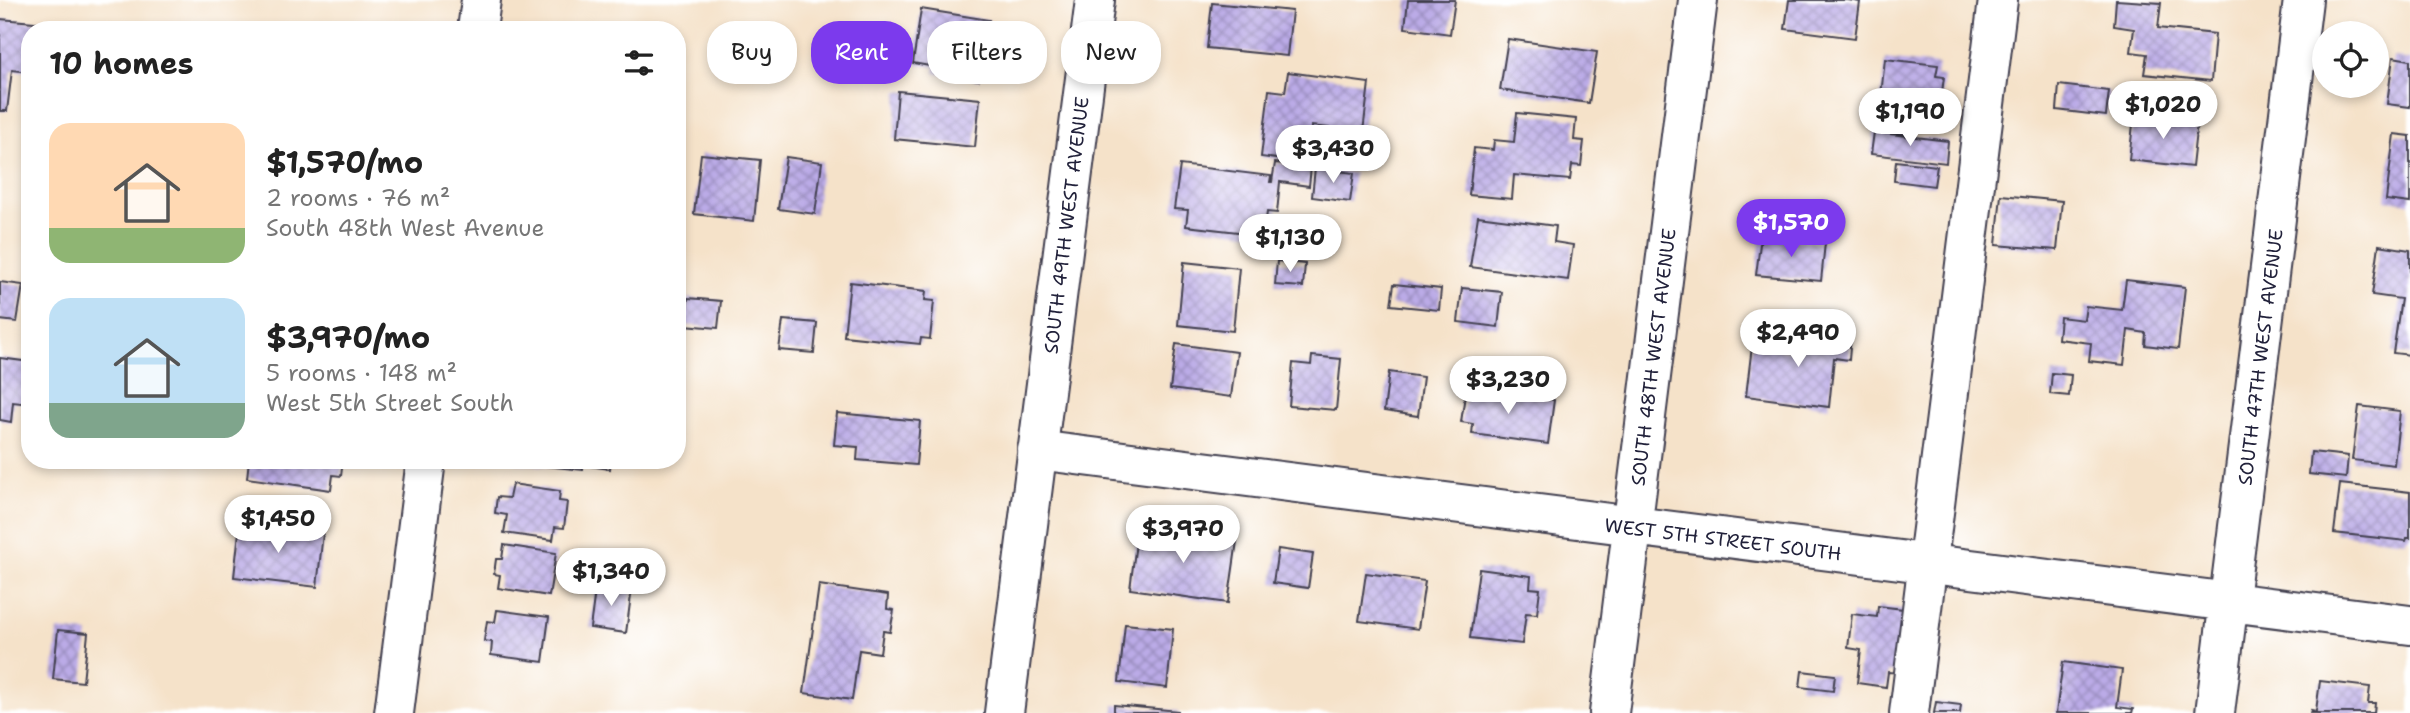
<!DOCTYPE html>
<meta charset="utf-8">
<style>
body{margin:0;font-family:"Shantell Sans",sans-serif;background:#f2f2f2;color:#222;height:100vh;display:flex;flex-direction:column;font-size:26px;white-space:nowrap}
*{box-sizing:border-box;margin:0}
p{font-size:23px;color:#767676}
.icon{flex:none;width:38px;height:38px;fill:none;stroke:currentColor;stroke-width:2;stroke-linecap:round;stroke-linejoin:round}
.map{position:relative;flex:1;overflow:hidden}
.drawer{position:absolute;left:21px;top:21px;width:665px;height:448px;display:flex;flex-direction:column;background:#fff;border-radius:28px;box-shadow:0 4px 10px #0003}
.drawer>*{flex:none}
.guide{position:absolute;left:707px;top:21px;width:665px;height:63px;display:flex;gap:14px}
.controls{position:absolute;left:2312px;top:21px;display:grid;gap:14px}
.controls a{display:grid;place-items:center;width:77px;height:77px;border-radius:50%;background:#fff;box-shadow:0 4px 10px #0003;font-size:35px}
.price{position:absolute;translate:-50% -60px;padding:0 16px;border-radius:24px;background:#fff;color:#222;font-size:23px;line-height:46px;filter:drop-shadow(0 2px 4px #0008)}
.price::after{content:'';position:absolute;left:50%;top:42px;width:21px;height:16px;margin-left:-10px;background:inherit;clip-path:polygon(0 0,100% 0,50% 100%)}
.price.selected{background:#7c3aed;color:#fff}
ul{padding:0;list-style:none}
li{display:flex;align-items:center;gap:21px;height:175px;padding:0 28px}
li span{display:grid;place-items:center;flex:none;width:196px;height:140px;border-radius:21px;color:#555}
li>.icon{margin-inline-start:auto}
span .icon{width:84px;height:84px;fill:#fffc;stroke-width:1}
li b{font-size:30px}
h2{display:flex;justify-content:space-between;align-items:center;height:84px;padding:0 28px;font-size:30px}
.pill{padding:0 24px;border-radius:28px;background:#fff;box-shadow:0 4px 10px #0003;font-size:24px;line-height:63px}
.pill.selected{background:#7c3aed;color:#fff}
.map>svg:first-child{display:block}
.building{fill:url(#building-cross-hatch)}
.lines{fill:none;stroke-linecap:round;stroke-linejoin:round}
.minor-casing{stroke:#423f50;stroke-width:42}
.minor{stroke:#fff;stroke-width:38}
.labels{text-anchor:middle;stroke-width:7;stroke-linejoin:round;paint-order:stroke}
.street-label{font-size:19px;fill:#22223b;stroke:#fff}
</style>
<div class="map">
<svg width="2410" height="713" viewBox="0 0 2410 713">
<defs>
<pattern id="building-cross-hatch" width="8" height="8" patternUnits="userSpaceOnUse" patternTransform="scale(1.75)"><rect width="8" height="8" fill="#bbabe7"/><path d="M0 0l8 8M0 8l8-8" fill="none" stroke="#988bbc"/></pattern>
</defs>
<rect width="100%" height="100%" fill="#fff"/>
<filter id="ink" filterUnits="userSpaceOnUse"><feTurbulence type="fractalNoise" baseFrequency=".0143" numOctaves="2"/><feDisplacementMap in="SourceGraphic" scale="14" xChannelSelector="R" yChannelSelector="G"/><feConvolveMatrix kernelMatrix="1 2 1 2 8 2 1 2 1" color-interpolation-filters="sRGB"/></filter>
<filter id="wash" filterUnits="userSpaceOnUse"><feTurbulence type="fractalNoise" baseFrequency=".00686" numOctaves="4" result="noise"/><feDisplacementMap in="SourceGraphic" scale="28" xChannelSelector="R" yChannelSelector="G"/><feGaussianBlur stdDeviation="1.57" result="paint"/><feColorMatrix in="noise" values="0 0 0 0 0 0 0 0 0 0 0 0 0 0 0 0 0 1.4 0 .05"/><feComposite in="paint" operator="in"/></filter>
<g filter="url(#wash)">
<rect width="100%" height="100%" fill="#f5e2c9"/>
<g id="blocks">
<path class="building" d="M1408 0H1455L1450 34 1405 28Z
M1789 0H1848L1860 2 1855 38 1785 29Z
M2116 0 2161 3 2158 28 2215 34 2211 81 2144 74 2147 54 2131 52 2134 29 2114 26Z
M1212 3 1292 11 1287 56 1207 48Z
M921 9 989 20 985 46 991 47 989 61 982 60 979 80 934 73 935 67 913 63Z
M0 19 45 23V30H30V72L12 70 7 111H0Z
M1508 39 1597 52 1589 103 1500 90Z
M2393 57 2410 60V107L2387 104Z
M1885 59 1938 65 1936 76 1944 77 1939 116 1908 113 1906 134 1877 131Z
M1288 72 1369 83 1363 132 1312 126 1311 135 1350 140 1346 168 1261 157 1269 90 1285 92Z
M2059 85 2109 91 2106 116 2057 110Z
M898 91 980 99 975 147 894 139Z
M1517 113 1576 119 1574 140 1584 141 1581 166 1572 165 1570 180 1514 175 1512 199 1469 195 1474 148 1493 150 1494 140 1514 142Z
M2134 115 2197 122 2192 167 2129 160Z
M1874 132 1948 141 1946 163 1871 154Z
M2394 134 2410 136V203L2386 200Z
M1356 147 1369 149 1367 168 1353 167Z
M701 154 760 160 754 221 694 214Z
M786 157 822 162 815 214 778 209Z
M1896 161 1937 166 1934 186 1894 181Z
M1275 163 1311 167 1309 186 1280 182 1277 213 1267 212 1264 235 1186 226 1188 210 1174 209 1180 165 1271 176 1270 182H1272Z
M1315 168 1354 173 1350 202 1312 197Z
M2001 195 2062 201 2057 250 1996 245Z
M1478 216 1556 226 1554 242 1573 245 1568 280 1470 267Z
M1761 236 1825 243 1821 281 1756 275Z
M2379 245 2410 250V355L2393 353 2401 299 2372 295Z
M1277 261 1305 264 1303 287 1275 285Z
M1184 262 1239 268 1233 331 1178 325Z
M2126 280 2185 287 2178 349 2145 345 2146 333 2128 330 2124 365 2089 361 2091 343 2058 339 2060 317 2084 320 2086 306 2122 310Z
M0 282 23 285 17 322 0 320Z
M850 282 926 291 925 300 934 301 930 339 921 338 920 344 844 336Z
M1394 284 1441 289 1439 310 1391 305Z
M1462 288 1502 292 1498 327 1458 322Z
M688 298 721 301 718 328 685 325Z
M783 320 817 323 814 353 779 350Z
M1803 329 1851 335 1849 360 1834 358 1829 407 1746 396 1752 346 1801 352Z
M1176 344 1237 352 1231 397 1170 389Z
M1312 356 1341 359 1336 410 1289 406 1293 363 1311 365Z
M0 358 30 362V404L13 402 11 422 0 420Z
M1389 372 1423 377 1418 416 1384 411Z
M2052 373 2071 375 2069 396 2050 394Z
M1466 388 1554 400 1548 444 1472 434 1473 424 1461 422Z
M2359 406 2400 411 2394 465 2352 460Z
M837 413 920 421 916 465 857 460 858 447 834 445Z
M2311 452 2348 456 2346 478 2309 474Z
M249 460H343L341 476 333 475 331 490 247 478Z
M516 460H611L610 469 583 465V470L515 463Z
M512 484 560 491 559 501 567 502 564 528 555 527 553 540 504 533 507 515 495 513 497 497 509 498Z
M2340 484 2410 492V538H2407L2406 541 2334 533Z
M240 523 323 533 317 587 234 577Z
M1138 527 1237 541 1228 603 1130 589Z
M504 545 556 553 549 596 498 588 500 575 494 574 496 559H502Z
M1278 549 1313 554 1308 588 1273 583Z
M1479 569 1531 576 1530 588 1540 589 1537 614 1526 613 1522 644 1470 638Z
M1366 573 1425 581 1418 629 1359 621Z
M596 583 632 588 626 633 590 628Z
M819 585 888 595 887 609 894 610 890 632 883 631 880 653 859 650 852 700 804 693Z
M1878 606 1903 609 1902 673 1888 672 1886 687 1857 683 1861 650 1848 648 1852 614 1877 617Z
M497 610 549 617 543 662 491 655 492 642 484 641 487 621 495 622Z
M1125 624 1173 629 1167 688 1119 682Z
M58 630 88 633 83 682 53 679Z
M2063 662 2122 670 2117 707 2133 709 2132 713H2056Z
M1802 671 1835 675 1833 691 1800 687Z
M2320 681 2370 687 2368 703H2375L2374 713H2310L2311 710 2316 711Z
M1936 702 1961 705 1960 713H1934Z
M1114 705 1178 711V713H1114Z"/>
</g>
</g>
<g filter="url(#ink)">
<use href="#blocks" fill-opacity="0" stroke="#423f50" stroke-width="2"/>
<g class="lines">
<defs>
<path id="minor" d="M477 30 481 0
M1037 450 2410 625
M394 713 426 460
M1004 713 1095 0
M1609 713 1698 0
M1909 713 1998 0
M2215 713 2303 0"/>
</defs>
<use href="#minor" class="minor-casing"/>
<use href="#minor" class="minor"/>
</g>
</g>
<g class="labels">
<g class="street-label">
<text transform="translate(1066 225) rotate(-83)" y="7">SOUTH 49TH WEST AVENUE</text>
<text transform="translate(1653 357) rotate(-83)" y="7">SOUTH 48TH WEST AVENUE</text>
<text transform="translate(2260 357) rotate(-83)" y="7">SOUTH 47TH WEST AVENUE</text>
<text transform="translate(1723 539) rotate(7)" y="7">WEST 5TH STREET SOUTH</text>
</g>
</g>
</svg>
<div class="controls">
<a><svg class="icon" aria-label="locate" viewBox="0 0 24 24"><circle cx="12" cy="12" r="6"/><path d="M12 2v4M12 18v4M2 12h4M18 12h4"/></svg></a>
</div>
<b class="price" style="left:2163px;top:141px">$1,020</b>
<b class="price" style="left:1910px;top:148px">$1,190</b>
<b class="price" style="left:1333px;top:185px">$3,430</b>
<b class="price selected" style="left:1791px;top:259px">$1,570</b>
<b class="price" style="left:1290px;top:274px">$1,130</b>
<b class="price" style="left:1798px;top:369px">$2,490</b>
<b class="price" style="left:1508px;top:416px">$3,230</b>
<b class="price" style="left:278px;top:555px">$1,450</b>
<b class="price" style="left:1183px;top:565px">$3,970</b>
<b class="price" style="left:611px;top:608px">$1,340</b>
<div class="guide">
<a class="pill">Buy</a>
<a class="pill selected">Rent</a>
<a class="pill">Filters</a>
<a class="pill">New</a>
</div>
<section class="drawer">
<h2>10 homes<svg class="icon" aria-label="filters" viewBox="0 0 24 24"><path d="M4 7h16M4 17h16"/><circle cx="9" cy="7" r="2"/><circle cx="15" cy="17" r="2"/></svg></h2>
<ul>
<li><span style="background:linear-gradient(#ffd9b3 75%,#8fb573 0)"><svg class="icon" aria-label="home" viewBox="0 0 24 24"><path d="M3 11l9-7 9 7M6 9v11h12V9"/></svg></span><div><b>$1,570/mo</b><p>2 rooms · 76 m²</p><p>South 48th West Avenue</p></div></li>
<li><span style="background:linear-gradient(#bfe0f5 75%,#7fa58c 0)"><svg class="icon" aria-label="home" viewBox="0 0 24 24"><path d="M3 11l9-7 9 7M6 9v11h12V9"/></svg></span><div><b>$3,970/mo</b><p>5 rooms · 148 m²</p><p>West 5th Street South</p></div></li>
</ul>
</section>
</div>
